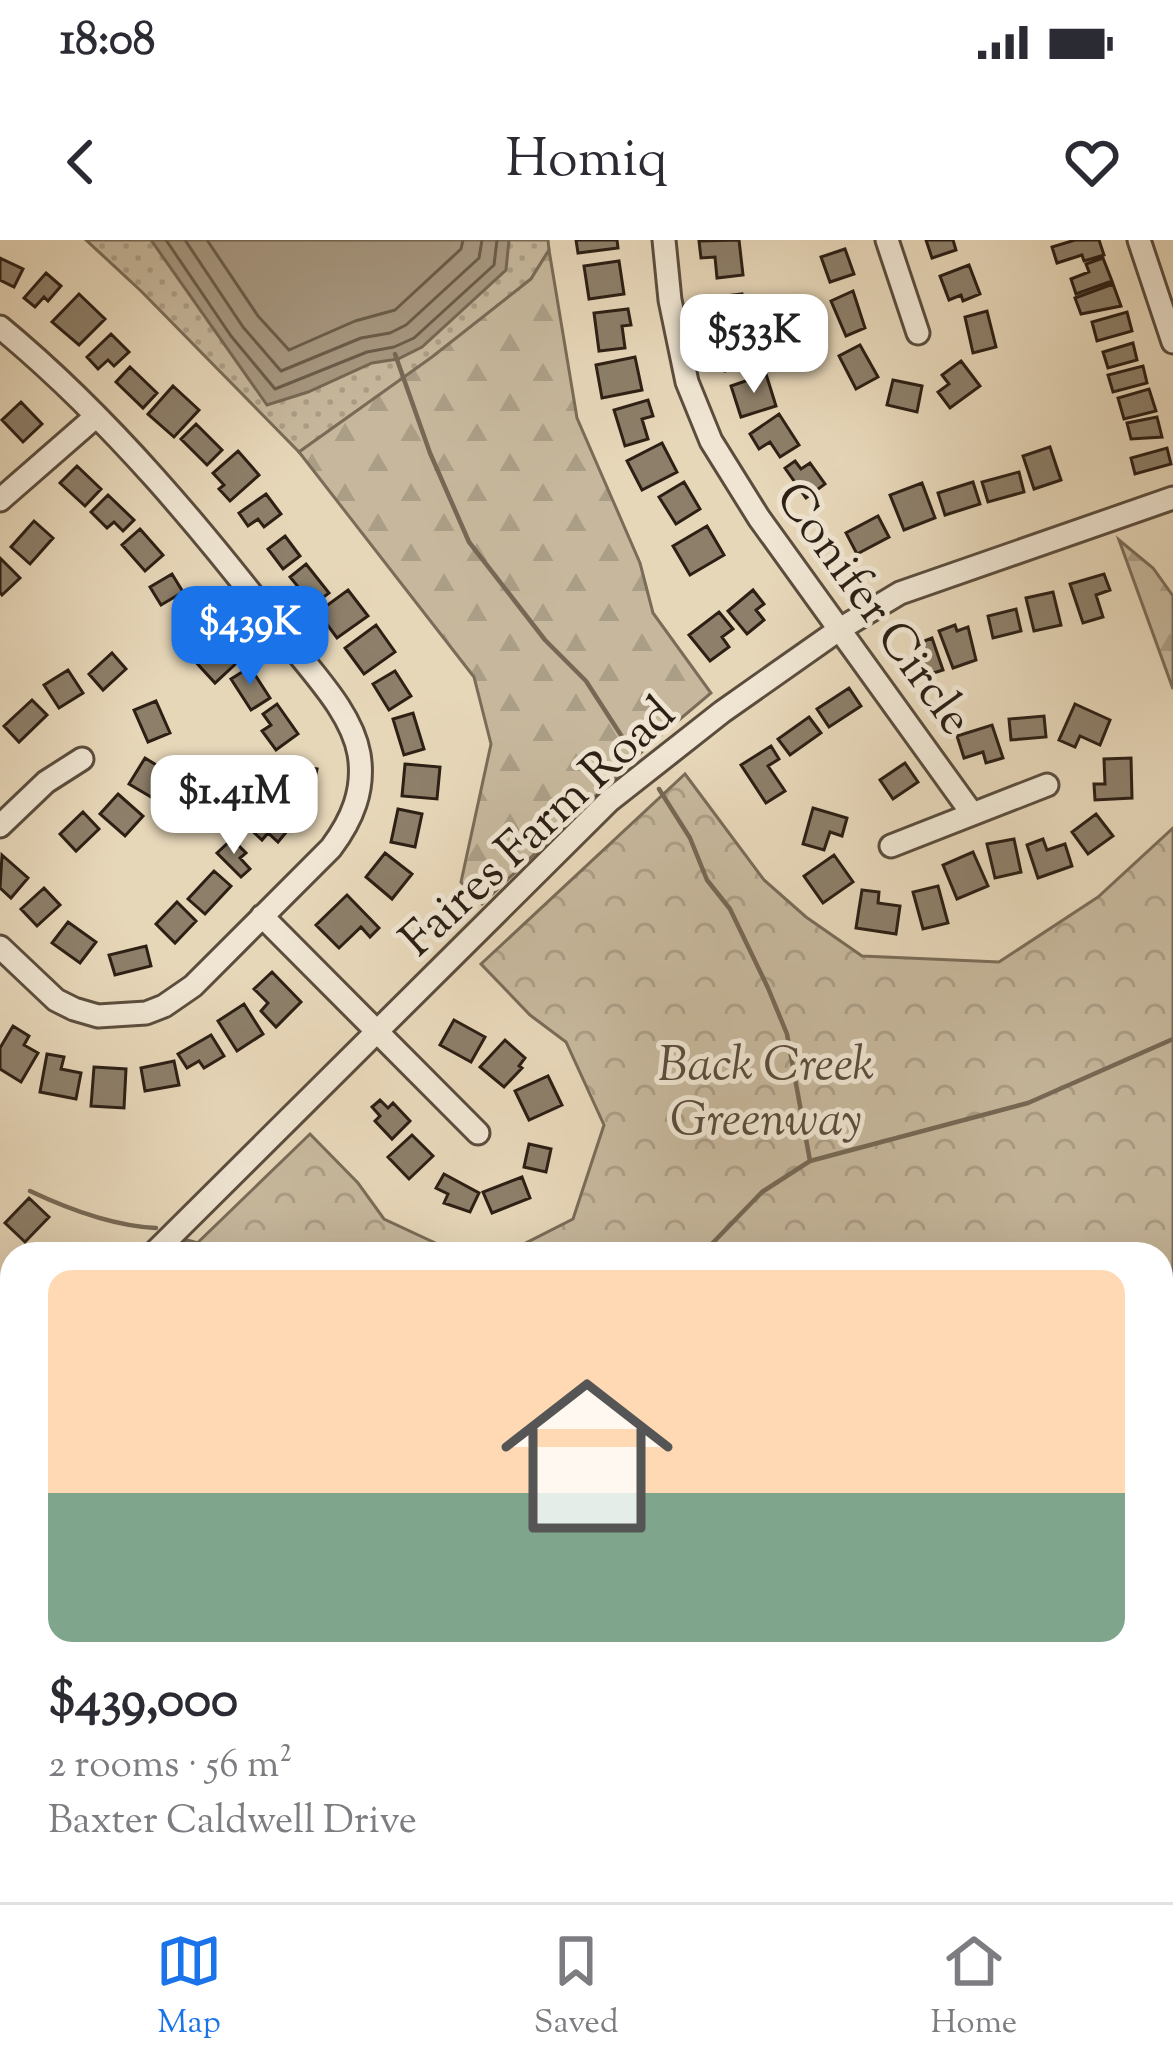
<!DOCTYPE html>
<meta charset="utf-8">
<style>
body{margin:0;font-family:"Sorts Mill Goudy",serif;background:#f2f2f3;color:#2b2b33;height:100vh;display:flex;flex-direction:column;font-size:45px;white-space:nowrap}
*{box-sizing:border-box;margin:0}
p{font-size:39px;color:#7c7c81}
.icon{flex:none;width:66px;height:66px;fill:none;stroke:currentColor;stroke-width:2;stroke-linecap:round;stroke-linejoin:round}
.map{position:relative;flex:1;overflow:hidden}
.sheet{position:absolute;left:0px;top:1002px;width:1173px;height:660px;display:flex;flex-direction:column;background:#fff;border-radius:36px 36px 0 0;box-shadow:0 12px 48px #0002}
.sheet>*{flex:none}
.price{position:absolute;translate:-50% -102px;padding:0 27px;border-radius:24px;background:#fff;color:#222;font-size:39px;line-height:78px;filter:drop-shadow(0 3px 6px #0008)}
.price::after{content:'';position:absolute;left:50%;top:72px;width:36px;height:27px;margin-left:-18px;background:inherit;clip-path:polygon(0 0,100% 0,50% 100%)}
.price.on{background:#1a73e8;color:#fff}
ul{padding:0;list-style:none}
li{display:grid;align-content:center;gap:24px;height:636px;padding:0 48px}
li span{display:grid;place-items:center;height:372px;border-radius:24px;color:#555}
li>.icon{margin-inline-start:auto}
span .icon{width:216px;height:216px;fill:#fffc;stroke-width:1}
li b{font-size:51px}
.status{display:flex;justify-content:space-between;align-items:center;height:84px;padding:0 60px;background:#fff;direction:ltr}
.status svg{height:33px;fill:currentColor}
header{display:flex;justify-content:space-between;align-items:center;height:156px;padding:0 48px;background:#fff;font-size:54px;font-weight:600}
.tab-bar{display:flex;justify-content:space-around;align-items:center;height:168px;border-top:3px solid #e1e1e2;background:#fff;font-size:33px;color:#7c7c81}
.tab-bar a{display:grid;justify-items:center;gap:6px}
.tab-bar .on{color:#1a73e8}
.map>svg:first-child{display:block}
.grass{fill:url(#grass-dots);stroke:#7a6c58;stroke-width:3}
.forest{fill:url(#forest-firs);stroke:#7a6c58;stroke-width:3}
.park{fill:url(#park-crowns);stroke:#7a6c58;stroke-width:3}
.water{fill:#a79881;stroke:#766855;stroke-width:3}
.lines{fill:none;stroke-linecap:round;stroke-linejoin:round}
.shore{stroke:#6a5c4a;stroke-width:3}
.stream{stroke:#766855;stroke-width:4.5}
.building{fill:#8d7f6a;stroke:#2c1f14;stroke-width:3}
.minor-casing{stroke:#5b4d3d;stroke-width:27}
.minor{stroke:#efe5d2;stroke-width:21}
.labels{text-anchor:middle;stroke-width:10;stroke-linejoin:round;paint-order:stroke}
.street-label{font-size:48px;fill:#2c1f14;stroke:#efe5d2}
.park-label{font-size:48px;font-style:italic;fill:#5a4d3d;stroke:#efe5d2}
</style>
<div class="status"><b>18:08</b><svg viewBox="0 0 49 12"><path d="M0 12V9h3v3zM5 12V6h3v6zM10 12V3h3v9zM15 12V0h3v12zM26 1h20v11H26zM47 4h2v5h-2z"/></svg></div>
<header><svg class="icon" aria-label="back" viewBox="0 0 24 24"><path d="M15 5l-7 7 7 7"/></svg>Homiq<svg class="icon" aria-label="heart" viewBox="0 0 24 24"><path d="M12 20l-8-8c-3-5 5-10 8-4 3-6 11-1 8 4z"/></svg></header>
<div class="map">
<svg width="1173" height="1662" viewBox="0 0 1173 1662">
<defs>
<pattern id="grass-dots" width="8" height="8" patternUnits="userSpaceOnUse" patternTransform="scale(3)"><rect width="8" height="8" fill="#c7b89d"/><path d="M2 2h.1M6 6h.1" fill="none" stroke="#ab9e86" stroke-width="1.8" stroke-linecap="round"/></pattern>
<pattern id="forest-firs" width="22" height="20" patternUnits="userSpaceOnUse" patternTransform="scale(3)"><rect width="22" height="20" fill="#c7b89d"/><path d="M5 1l3.5 6h-7zM16 11l3.5 6h-7z" fill="#ab9e86"/></pattern>
<pattern id="park-crowns" width="20" height="18" patternUnits="userSpaceOnUse" patternTransform="scale(3)"><rect width="20" height="18" fill="#c7b89d"/><path d="M2 6a3 3 0 1 1 6 0M12 15a3 3 0 1 1 6 0" fill="none" stroke="#ab9e86"/></pattern>
</defs>
<rect width="100%" height="100%" fill="#e7d7b9"/>
<filter id="stains"><feTurbulence type="fractalNoise" baseFrequency=".00167" numOctaves="4"/><feColorMatrix values="0 0 0 0 .2 0 0 0 0 .09 0 0 0 0 .02 0 0 0 .5 -.17"/></filter>
<radialGradient id="worn" r=".72"><stop offset=".6" stop-color="#630" stop-opacity="0"/><stop offset="1" stop-color="#630" stop-opacity=".3"/></radialGradient>
<path class="grass" d="M86 0H548L549 10 531 39 433 117 299 212 141 51Z"/>
<path class="forest" d="M549 10 577 178 640 323 653 373 711 453 648 506 482 664 461 642 491 504 474 437 299 212 432 117 531 39Z
M1119 300 1153 328 1173 356V449Z"/>
<path class="park" d="M685 534 764 640 806 677 862 716 999 722 1098 657 1173 588V1038L1161 1043V1014H504L573 979 604 885 566 802 530 775 481 724Z
M310 894 358 943 384 979 459 1014H186Z
M99 1650H395L400 1662H96Z"/>
<path class="water" d="M151 0H509L506 30 422 107 398 119 372 123 308 152 267 165Z"/>
<g class="lines">
<path class="shore" d="M166 0 231 96 275 149 367 112 394 107 414 98 494 25 497 0
M185 0 243 87 281 131 361 98 390 93 406 85 479 18 482 0
M207 0 258 76 289 110 355 81 395 70 461 9 463 0"/>
<path class="stream" d="M395 114 430 213 469 302 545 400 586 441 628 506
M659 549 690 598 707 640 730 669 768 748 787 794 810 921
M30 951C68 969 114 986 156 988
M184 1000 237 1014
M702 1014 762 952 810 921 1028 863 1173 799
M1161 1097 1173 1044
M1161 1314 1173 1358
M252 1650 254 1662"/>
</g>
<path class="building" d="M576 0H617L618 8 578 13Z
M739 0 743 35 717 38 715 17 701 18 699 1Z
M926 0H953L956 10 932 18Z
M1075 0H1099L1104 15 1084 21 1082 15 1057 23 1052 7Z
M845 9 854 34 830 42 821 17Z
M0 18 23 29 14 47 0 40Z
M1103 18 1112 41 1076 54 1071 39 1089 32 1086 24Z
M619 21 624 54 589 59 584 26Z
M969 25 980 54 963 61 961 55 949 60 940 36Z
M46 33 61 46 48 61 44 57 35 67 24 58Z
M1113 44 1121 66 1081 74 1075 58Z
M853 51 865 88 846 96 831 61Z
M79 54 105 79 79 105 52 82Z
M742 54 746 82 711 87 708 58Z
M628 69 631 85 622 86 625 108 599 111 594 73Z
M987 71 996 107 973 113 965 77Z
M1127 72 1132 91 1097 101 1092 82Z
M755 90 762 123 725 131 718 98Z
M111 94 129 112 114 126 108 120 98 129 87 117Z
M1133 103 1137 120 1108 128 1103 112Z
M860 105 878 137 856 149 839 116Z
M635 117 642 150 602 158 596 125Z
M961 121 980 146 950 168 938 152 949 144 942 135Z
M1143 126 1147 143 1113 152 1108 135Z
M130 127 157 153 143 168 116 142Z
M766 134 776 166 741 177 731 146Z
M893 140 922 146 917 172 887 165Z
M173 146 199 170 174 197 148 174Z
M1149 149 1156 171 1124 179 1118 158Z
M648 160 653 176 642 179 648 199 625 206 614 170Z
M21 162 42 184 23 202 2 180Z
M779 174 799 205 780 217 770 202 759 209 750 194Z
M1157 177 1162 197 1131 199 1127 183Z
M196 184 222 210 207 225 181 199Z
M662 203 677 232 642 250 627 221Z
M1050 207 1061 240 1034 249 1023 216Z
M1167 208 1171 224 1135 234 1131 218Z
M238 211 259 235 230 261 219 249 224 245 213 233Z
M795 221 801 229 810 223 825 244 806 258 785 228Z
M77 226 101 249 85 266 60 243Z
M1019 232 1024 252 988 262 982 242Z
M684 242 700 269 676 284 659 257Z
M973 242 980 264 945 275 938 253Z
M922 243 935 278 904 290 890 255Z
M266 254 281 274 264 287 258 279 248 286 239 273Z
M108 255 134 280 123 291 114 282 107 288 91 272Z
M878 276 889 297 857 314 846 293Z
M34 281 53 298 30 324 11 307Z
M707 286 724 315 690 335 673 306Z
M140 289 163 315 145 331 122 305Z
M285 296 300 316 283 329 268 309Z
M0 318 20 338 2 355 0 352Z
M306 324 329 353 313 365 290 337Z
M172 334 183 352 161 365 150 347Z
M1104 334 1110 350 1096 355 1103 377 1083 383 1070 344Z
M348 350 368 376 337 398 318 372Z
M753 350 764 364 756 370 764 380 747 394 728 371Z
M1053 352 1061 385 1034 391 1026 358Z
M195 358 217 388 197 402 183 384 190 379 182 367Z
M1016 369 1021 391 993 398 988 376Z
M719 372 733 389 722 397 729 407 710 421 689 395Z
M376 385 395 412 364 434 345 408Z
M955 385 957 391 968 387 976 420 953 428 939 391Z
M222 393 244 416 215 443 193 419Z
M932 398 943 430 908 441 902 422 918 417 914 405Z
M112 413 126 429 103 450 89 434Z
M250 427 270 458 251 470 231 439Z
M68 430 83 453 59 468 44 445Z
M395 431 411 456 389 470 373 444Z
M849 448 861 466 829 487 817 469Z
M32 460 47 475 19 502 4 486Z
M156 461 170 493 148 502 134 470Z
M277 464 298 494 276 510 262 491 271 485 263 474Z
M1075 464 1110 480 1100 505 1080 496 1075 507 1059 500Z
M413 473 424 509 404 515 393 479Z
M1044 476 1046 497 1011 500 1009 479Z
M809 477 821 493 790 515 778 499Z
M992 485 1003 518 986 523 983 512 964 518 957 496Z
M771 506 779 519 768 526 785 551 766 563 741 525Z
M145 518 166 531 151 557 129 544Z
M1131 518 1132 558 1095 560 1094 544H1105L1104 519Z
M905 523 918 542 893 559 880 540Z
M405 524 440 527 437 559 402 556Z
M295 525 317 529 312 552 291 548Z
M118 554 143 576 125 596 100 574Z
M262 567 288 590 278 602 268 593 262 600 246 585Z
M813 568 847 578 842 596 830 592 824 610 803 604Z
M398 569 422 574 415 607 391 602Z
M83 572 99 589 76 611 60 594Z
M1096 574 1113 596 1088 614 1072 592Z
M232 599 246 613 240 618 250 629 241 637 217 613Z
M1014 599 1021 632 995 638 987 604Z
M1043 599 1047 610 1065 604 1072 626 1038 638 1027 605Z
M973 612 988 646 957 659 943 625Z
M385 613 412 634 392 659 366 637Z
M2 615 28 638 11 658 0 648Z
M834 615 853 642 823 663 804 636Z
M214 631 231 646 205 674 188 659Z
M938 646 948 683 923 689 913 652Z
M44 648 60 665 37 686 21 669Z
M862 650 879 652 878 663 900 666 896 694 856 688Z
M347 655 379 688 370 697 361 687 339 708 316 685Z
M177 662 196 681 175 703 156 684Z
M68 682 96 702 80 723 52 703Z
M146 706 151 726 115 735 109 715Z
M272 732 301 762 276 787 261 771 268 763 254 749Z
M244 764 263 794 237 811 218 781Z
M454 780 485 797 471 822 440 805Z
M13 786 29 796 24 805 38 813 21 842 0 829V808Z
M211 795 224 816 204 828 199 821 187 828 178 814Z
M505 800 525 818 519 826 522 828 504 847 480 827Z
M47 814 64 817 61 829 81 833 76 859 40 852Z
M174 821 179 845 145 851 141 828Z
M94 827 126 829 124 868 91 866Z
M548 836 562 865 529 880 515 851Z
M380 860 388 868 393 863 410 881 392 899 375 881 380 876 372 867Z
M412 895 433 916 409 939 388 917Z
M529 904 551 909 546 932 524 927Z
M444 934 479 953 470 972 444 963 448 954 436 948Z
M522 937 530 958 492 973 483 952Z
M29 958 49 977 25 1002 5 983Z
M12 1213V1256L0 1244V1224Z
M1161 1478 1173 1491V1514L1168 1519 1161 1512Z
M1161 1631 1173 1640V1652L1166 1662 1144 1650H1161Z
M466 1650H502L505 1659 470 1662Z"/>
<g class="lines">
<defs>
<path id="minor" d="M664 0 670 60 687 142 711 201 759 278 971 572
M887 0 918 93
M1139 0 1173 102
M0 87C110 178 205 292 292 406 316 437 352 474 359 514 365 550 352 580 331 608L193 746 164 766 146 773 98 776 74 769 56 760 0 707
M0 260 94 178
M0 586 46 542 82 519
M891 606 1047 545
M262 676 478 893
M153 1014 609 561 722 472 840 389 900 353 1173 258
M0 1166 12 1154
M0 1303 12 1315
M1161 1572 1173 1581
M542 1650 546 1662
M861 1650 878 1662"/>
</defs>
<use href="#minor" class="minor-casing"/>
<use href="#minor" class="minor"/>
</g>
<g class="labels">
<g class="street-label">
<text transform="translate(876 367) rotate(54)" y="17">Conifer Circle</text>
<text transform="translate(536 585) rotate(-43)" y="17">Faires Farm Road</text>
</g>
<g class="park-label">
<text x="766" y="839">Back Creek<tspan x="766" dy="55">Greenway</tspan></text>
</g>
</g>
<rect width="100%" height="100%" filter="url(#stains)"/>
<rect width="100%" height="100%" fill="url(#worn)"/>
</svg>
<b class="price" style="left:754px;top:156px">$533K</b>
<b class="price on" style="left:250px;top:448px">$439K</b>
<b class="price" style="left:234px;top:617px">$1.41M</b>
<section class="sheet">
<ul>
<li><span style="background:linear-gradient(#ffd9b3 60%,#7fa58c 0)"><svg class="icon" aria-label="home" viewBox="0 0 24 24"><path d="M3 11l9-7 9 7M6 9v11h12V9"/></svg></span><div><b>$439,000</b><p>2 rooms · 56 m²</p><p>Baxter Caldwell Drive</p></div></li>
</ul>
</section>
</div>
<nav class="tab-bar">
<a class="on"><svg class="icon" aria-label="map" viewBox="0 0 24 24"><path d="M3 6l6-2 6 2 6-2v14l-6 2-6-2-6 2zM9 4v14M15 6v14"/></svg>Map</a>
<a><svg class="icon" aria-label="saved" viewBox="0 0 24 24"><path d="M7 4h10v16l-5-4-5 4z"/></svg>Saved</a>
<a><svg class="icon" aria-label="home" viewBox="0 0 24 24"><path d="M3 11l9-7 9 7M6 9v11h12V9"/></svg>Home</a>
</nav>
